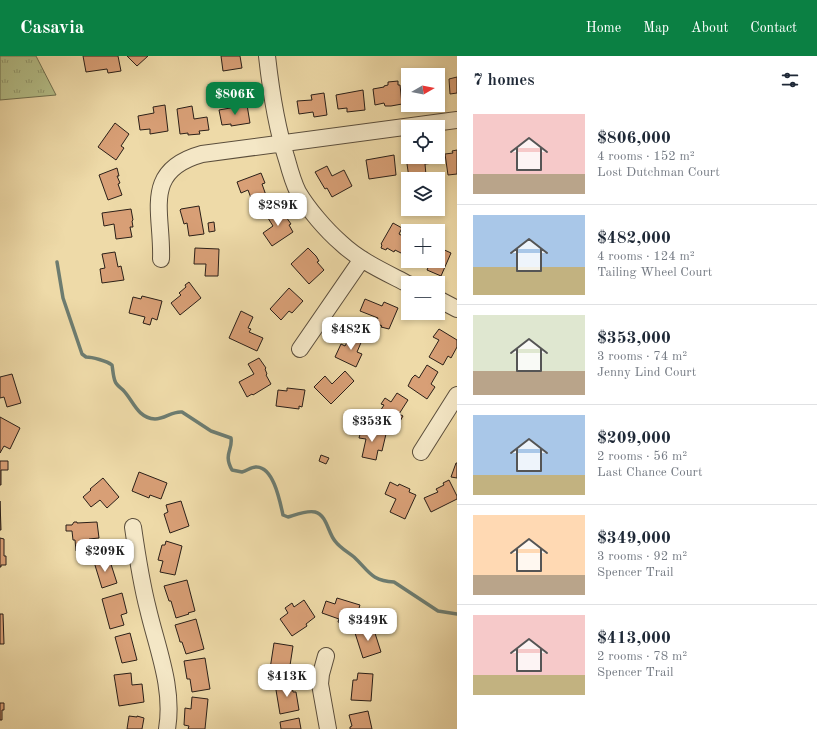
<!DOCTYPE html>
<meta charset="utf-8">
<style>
body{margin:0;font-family:"Old Standard TT",serif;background:#f2f2f3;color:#1f2937;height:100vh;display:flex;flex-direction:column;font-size:15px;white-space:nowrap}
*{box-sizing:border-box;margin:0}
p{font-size:13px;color:#747a83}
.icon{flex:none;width:22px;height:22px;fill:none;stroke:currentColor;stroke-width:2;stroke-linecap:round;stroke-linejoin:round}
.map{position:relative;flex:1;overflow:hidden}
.details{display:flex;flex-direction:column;background:#fff;width:360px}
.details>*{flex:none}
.needle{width:26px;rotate:81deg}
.buttons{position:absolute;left:401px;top:12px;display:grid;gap:8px}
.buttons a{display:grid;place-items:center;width:44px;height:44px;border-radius:0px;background:#fff;box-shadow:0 2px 6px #0003;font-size:20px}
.price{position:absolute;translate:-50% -34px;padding:0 9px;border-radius:8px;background:#fff;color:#222;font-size:13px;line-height:26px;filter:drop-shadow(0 1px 2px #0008)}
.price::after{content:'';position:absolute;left:50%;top:24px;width:12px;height:9px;margin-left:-6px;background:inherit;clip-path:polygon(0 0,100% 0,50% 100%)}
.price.on{background:#0b8043;color:#fff}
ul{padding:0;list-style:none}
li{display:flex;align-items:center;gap:12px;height:100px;padding:0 16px}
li+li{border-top:1px solid #e0e1e3}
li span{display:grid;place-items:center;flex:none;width:112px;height:80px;border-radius:0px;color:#555}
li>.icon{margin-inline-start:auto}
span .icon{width:48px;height:48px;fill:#fffc;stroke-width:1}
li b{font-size:17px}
h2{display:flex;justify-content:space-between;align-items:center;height:48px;padding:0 16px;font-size:17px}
header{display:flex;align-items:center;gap:24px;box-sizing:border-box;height:56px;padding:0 20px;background:#0b8043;color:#fff}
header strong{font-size:19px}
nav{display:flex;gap:22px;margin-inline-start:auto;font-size:14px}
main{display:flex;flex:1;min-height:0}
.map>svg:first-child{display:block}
.park{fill:url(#park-tufts);stroke:#707051}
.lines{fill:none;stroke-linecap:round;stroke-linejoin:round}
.stream{stroke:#6d7c70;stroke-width:3.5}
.building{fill:#d89f76;stroke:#2a1f18}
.minor-casing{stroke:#5b4e3c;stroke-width:18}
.minor{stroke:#f4e7c6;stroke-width:16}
</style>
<header>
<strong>Casavia</strong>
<nav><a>Home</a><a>Map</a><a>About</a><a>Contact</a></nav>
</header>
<main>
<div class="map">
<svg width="457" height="673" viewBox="0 0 457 673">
<defs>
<pattern id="park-tufts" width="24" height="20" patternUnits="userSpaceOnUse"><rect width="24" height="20" fill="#b5c08a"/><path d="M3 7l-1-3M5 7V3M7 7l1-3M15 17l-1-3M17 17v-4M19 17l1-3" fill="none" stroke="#939b70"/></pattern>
</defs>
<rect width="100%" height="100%" fill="#eedaa8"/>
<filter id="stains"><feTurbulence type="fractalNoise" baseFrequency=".005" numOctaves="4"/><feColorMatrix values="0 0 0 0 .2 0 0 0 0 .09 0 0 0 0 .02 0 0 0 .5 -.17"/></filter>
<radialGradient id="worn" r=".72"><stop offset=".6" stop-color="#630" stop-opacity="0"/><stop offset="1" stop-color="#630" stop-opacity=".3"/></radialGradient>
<path class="park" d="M0 0H36L56 39 0 44Z"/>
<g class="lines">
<path class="stream" d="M57 206 63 242 82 298 86 301C92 301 107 305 112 309 113 314 113 320 115 325 116 329 120 331 123 334 133 344 137 362 155 363 165 363 172 355 182 356L211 375 231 382C233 394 223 398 232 414L242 416C247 415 252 410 257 411 274 412 280 446 283 459L288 461C295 459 307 454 315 456 327 459 328 477 335 485 340 492 348 496 354 501 369 515 371 525 394 526L438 555 457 558"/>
</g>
<path class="building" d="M83 0H118L121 15 108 17 107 13 86 16Z
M127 0H148L137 10Z
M221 0H240L242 12 223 15Z
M457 21V37L450 38 449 23Z
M398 25V29H400L402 48 391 50H385L384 47 375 49 373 33 384 31V30L388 29V26Z
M363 34 365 54 347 56V52L338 53 336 39Z
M324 37 327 59 314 61 313 56 299 58 297 45 312 44 311 39Z
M165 49 168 75 150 78V73L140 74 138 60 154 57 153 51Z
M247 49 250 67 231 70V68L222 69 219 54Z
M192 50 194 63 207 61 209 74 199 75 200 78 188 79V77L180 78 177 53Z
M115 67 129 78 121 90 124 92 116 104 98 91Z
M457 94V118L448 119 445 98 453 97 452 95Z
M394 99 396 119 369 123 366 104Z
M406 101H433L434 107 425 108 426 119 409 122Z
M327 110 332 120 344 114 352 130 332 141 327 132 325 133 322 128 315 116Z
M117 112 119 120H117L120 127 118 128 122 139 108 144 99 119Z
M261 117 265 127 262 128 268 145 254 150 248 134 241 137 237 126Z
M199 150 204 178 189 180 187 167 184 168 180 154 181 153Z
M277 151 282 159 284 158 291 168 289 169 293 176 272 190 263 177 273 170 266 159Z
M131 153 133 164 132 165 133 171H130L132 181 116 183 114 168 104 170 102 157Z
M214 166 215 175 209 176 208 167Z
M393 167 402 172 399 178 408 183 407 200 395 194 394 196 387 192 386 194 381 192 382 189 381 188Z
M438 191 451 197 441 220 427 214 431 205H438Z
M195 192 219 193 218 220H205L206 208H194Z
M308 192 316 200 319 205 317 206 324 214 309 228 291 208Z
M115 196 118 211 121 210 124 224 102 227 100 213 105 212 102 198Z
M189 226 201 242 180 259 171 247 181 239 179 237 186 231 185 229Z
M289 232 303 245 292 257 289 255 281 264 270 253Z
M142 240 162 245 157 264 152 262 150 269 143 267 145 261 129 257 133 241 141 243Z
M365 243 382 250 384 246 398 252 389 273 381 271 382 270 376 267 378 262 360 255Z
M241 255 253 261 248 272 251 273 249 276 263 282 257 295 229 282Z
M439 273 457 284V291L451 302 448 300 443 309 429 301 439 284 433 281Z
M352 277 363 282 357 296 362 298 356 311 335 301 341 288 345 290Z
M259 302 266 312 265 313 267 318 266 319 271 328 253 339 252 338 247 341 239 326 254 318 248 308Z
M427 309 438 316 431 328 435 331 427 343 408 330 412 322 415 319 419 322Z
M345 315 354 325 331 348 314 331 325 320 332 328Z
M12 318 21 347 7 351 4 341 0 342V321Z
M287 332 305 334 302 351 299 350V353L276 350 278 334 287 335Z
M397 337 408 344 399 358 403 360 396 372 377 360 384 349 381 348 385 342 391 346Z
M0 361 20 372 10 393 4 390 0 397Z
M362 371 386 378 382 395 378 394 376 404 362 401 366 383 359 382Z
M321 399 329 402 326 408 319 405Z
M0 405H8V414H1V429H0Z
M456 407H457V422L451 421Z
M139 416 167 427 161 443 150 439 149 442 132 435Z
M103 422 119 441 107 452 100 444 91 451 83 441 91 434 90 433Z
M449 424 457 440V443L431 456 424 442 438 436 436 433 444 429 443 427Z
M390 426 398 430 399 428 410 433 409 436 416 439 405 463 390 456 396 443 385 438Z
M0 445 1 474H0Z
M181 445 189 470 170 477 164 458 168 456 166 449Z
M74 466H77V467L97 466 99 482 89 483 90 494 76 495 75 484H73L72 475H66V469H72Z
M0 482 4 483V500H6V509H1V511H0Z
M166 485 182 490 175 519 160 516 163 505 158 504 162 489H165Z
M105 502H109L117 527 102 532 94 506Z
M187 524 195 555 188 557 189 558 176 562 171 545H169L164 530Z
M122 537 127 557 121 559 124 569 110 573 102 543Z
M337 542 360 549 353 571 338 566 339 563 322 557 326 545 335 548Z
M304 544 315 561 306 568 307 570 292 580 280 563 288 557 285 552 292 547 294 551Z
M0 558H3L4 588H0Z
M196 563 204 593 186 598 182 586H180L179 582 175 569Z
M373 571 381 596 363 602 355 577Z
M130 577 137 604 122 607 115 581Z
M274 587 293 590 289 616 270 613Z
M205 602 210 633 192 636 190 623H187L184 605Z
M131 617 132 629 142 628 144 646 119 650 114 619Z
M358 617 373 618 371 645 351 644 353 624H357Z
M291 625 293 636H296L299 654 280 658 275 628Z
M192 641 208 643 205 673H188L189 670 184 669 185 652 191 653Z
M0 647H4V654H2V664H0Z
M368 655 372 673H350V671L352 670 349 659Z
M129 660 137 661V660L144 662 142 673H127Z
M299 662 301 673H281L280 666Z"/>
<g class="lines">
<defs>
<path id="minor" d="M267 0C271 36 276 70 287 104 290 115 293 126 298 136 308 153 326 174 341 187 360 205 385 216 408 228
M161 203C163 157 141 115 202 98L457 64
M438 243 457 253
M300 293 362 203
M421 396 457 339
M133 471C137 499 141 526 148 553 157 592 174 632 167 673
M326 600 321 618 320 628 328 673"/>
</defs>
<use href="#minor" class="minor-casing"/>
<use href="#minor" class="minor"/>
</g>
<rect width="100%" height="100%" filter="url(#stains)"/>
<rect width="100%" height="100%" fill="url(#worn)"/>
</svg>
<div class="buttons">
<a><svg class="needle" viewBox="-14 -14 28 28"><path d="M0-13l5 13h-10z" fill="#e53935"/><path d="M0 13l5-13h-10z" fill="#747a83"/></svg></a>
<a><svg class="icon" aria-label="locate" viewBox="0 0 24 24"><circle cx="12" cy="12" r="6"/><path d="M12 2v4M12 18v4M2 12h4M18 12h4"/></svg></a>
<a><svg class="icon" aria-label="layers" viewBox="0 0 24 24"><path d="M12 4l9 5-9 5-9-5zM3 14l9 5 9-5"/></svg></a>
<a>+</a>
<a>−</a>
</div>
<b class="price on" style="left:235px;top:60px">$806K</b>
<b class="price" style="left:278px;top:171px">$289K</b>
<b class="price" style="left:351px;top:295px">$482K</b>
<b class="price" style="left:372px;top:387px">$353K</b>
<b class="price" style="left:105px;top:517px">$209K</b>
<b class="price" style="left:368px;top:586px">$349K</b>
<b class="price" style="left:287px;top:642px">$413K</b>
</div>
<section class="details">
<h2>7 homes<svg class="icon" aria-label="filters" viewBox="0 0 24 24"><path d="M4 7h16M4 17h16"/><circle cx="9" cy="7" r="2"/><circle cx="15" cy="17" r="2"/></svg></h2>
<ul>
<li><span style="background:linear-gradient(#f6c9c9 75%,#b9a48a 0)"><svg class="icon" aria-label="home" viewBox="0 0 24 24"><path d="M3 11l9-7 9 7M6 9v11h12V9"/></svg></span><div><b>$806,000</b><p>4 rooms · 152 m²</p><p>Lost Dutchman Court</p></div></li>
<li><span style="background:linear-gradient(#a9c7e8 65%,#c2b280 0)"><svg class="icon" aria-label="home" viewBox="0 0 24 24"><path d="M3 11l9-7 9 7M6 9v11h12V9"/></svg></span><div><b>$482,000</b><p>4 rooms · 124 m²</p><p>Tailing Wheel Court</p></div></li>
<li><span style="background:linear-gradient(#dfe7d0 70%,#b9a48a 0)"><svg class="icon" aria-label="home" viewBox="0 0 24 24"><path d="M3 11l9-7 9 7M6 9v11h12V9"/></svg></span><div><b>$353,000</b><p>3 rooms · 74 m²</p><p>Jenny Lind Court</p></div></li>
<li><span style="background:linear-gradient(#a9c7e8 75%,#c2b280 0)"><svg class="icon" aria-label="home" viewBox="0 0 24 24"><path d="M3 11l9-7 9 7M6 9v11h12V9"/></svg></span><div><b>$209,000</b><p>2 rooms · 56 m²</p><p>Last Chance Court</p></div></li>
<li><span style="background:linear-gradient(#ffd9b3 75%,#b9a48a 0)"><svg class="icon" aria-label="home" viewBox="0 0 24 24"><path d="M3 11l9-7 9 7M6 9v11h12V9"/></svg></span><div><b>$349,000</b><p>3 rooms · 92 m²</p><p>Spencer Trail</p></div></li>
<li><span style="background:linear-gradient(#f6c9c9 75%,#c2b280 0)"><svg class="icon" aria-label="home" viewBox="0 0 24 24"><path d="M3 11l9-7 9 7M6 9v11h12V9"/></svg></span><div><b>$413,000</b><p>2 rooms · 78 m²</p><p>Spencer Trail</p></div></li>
</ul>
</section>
</main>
